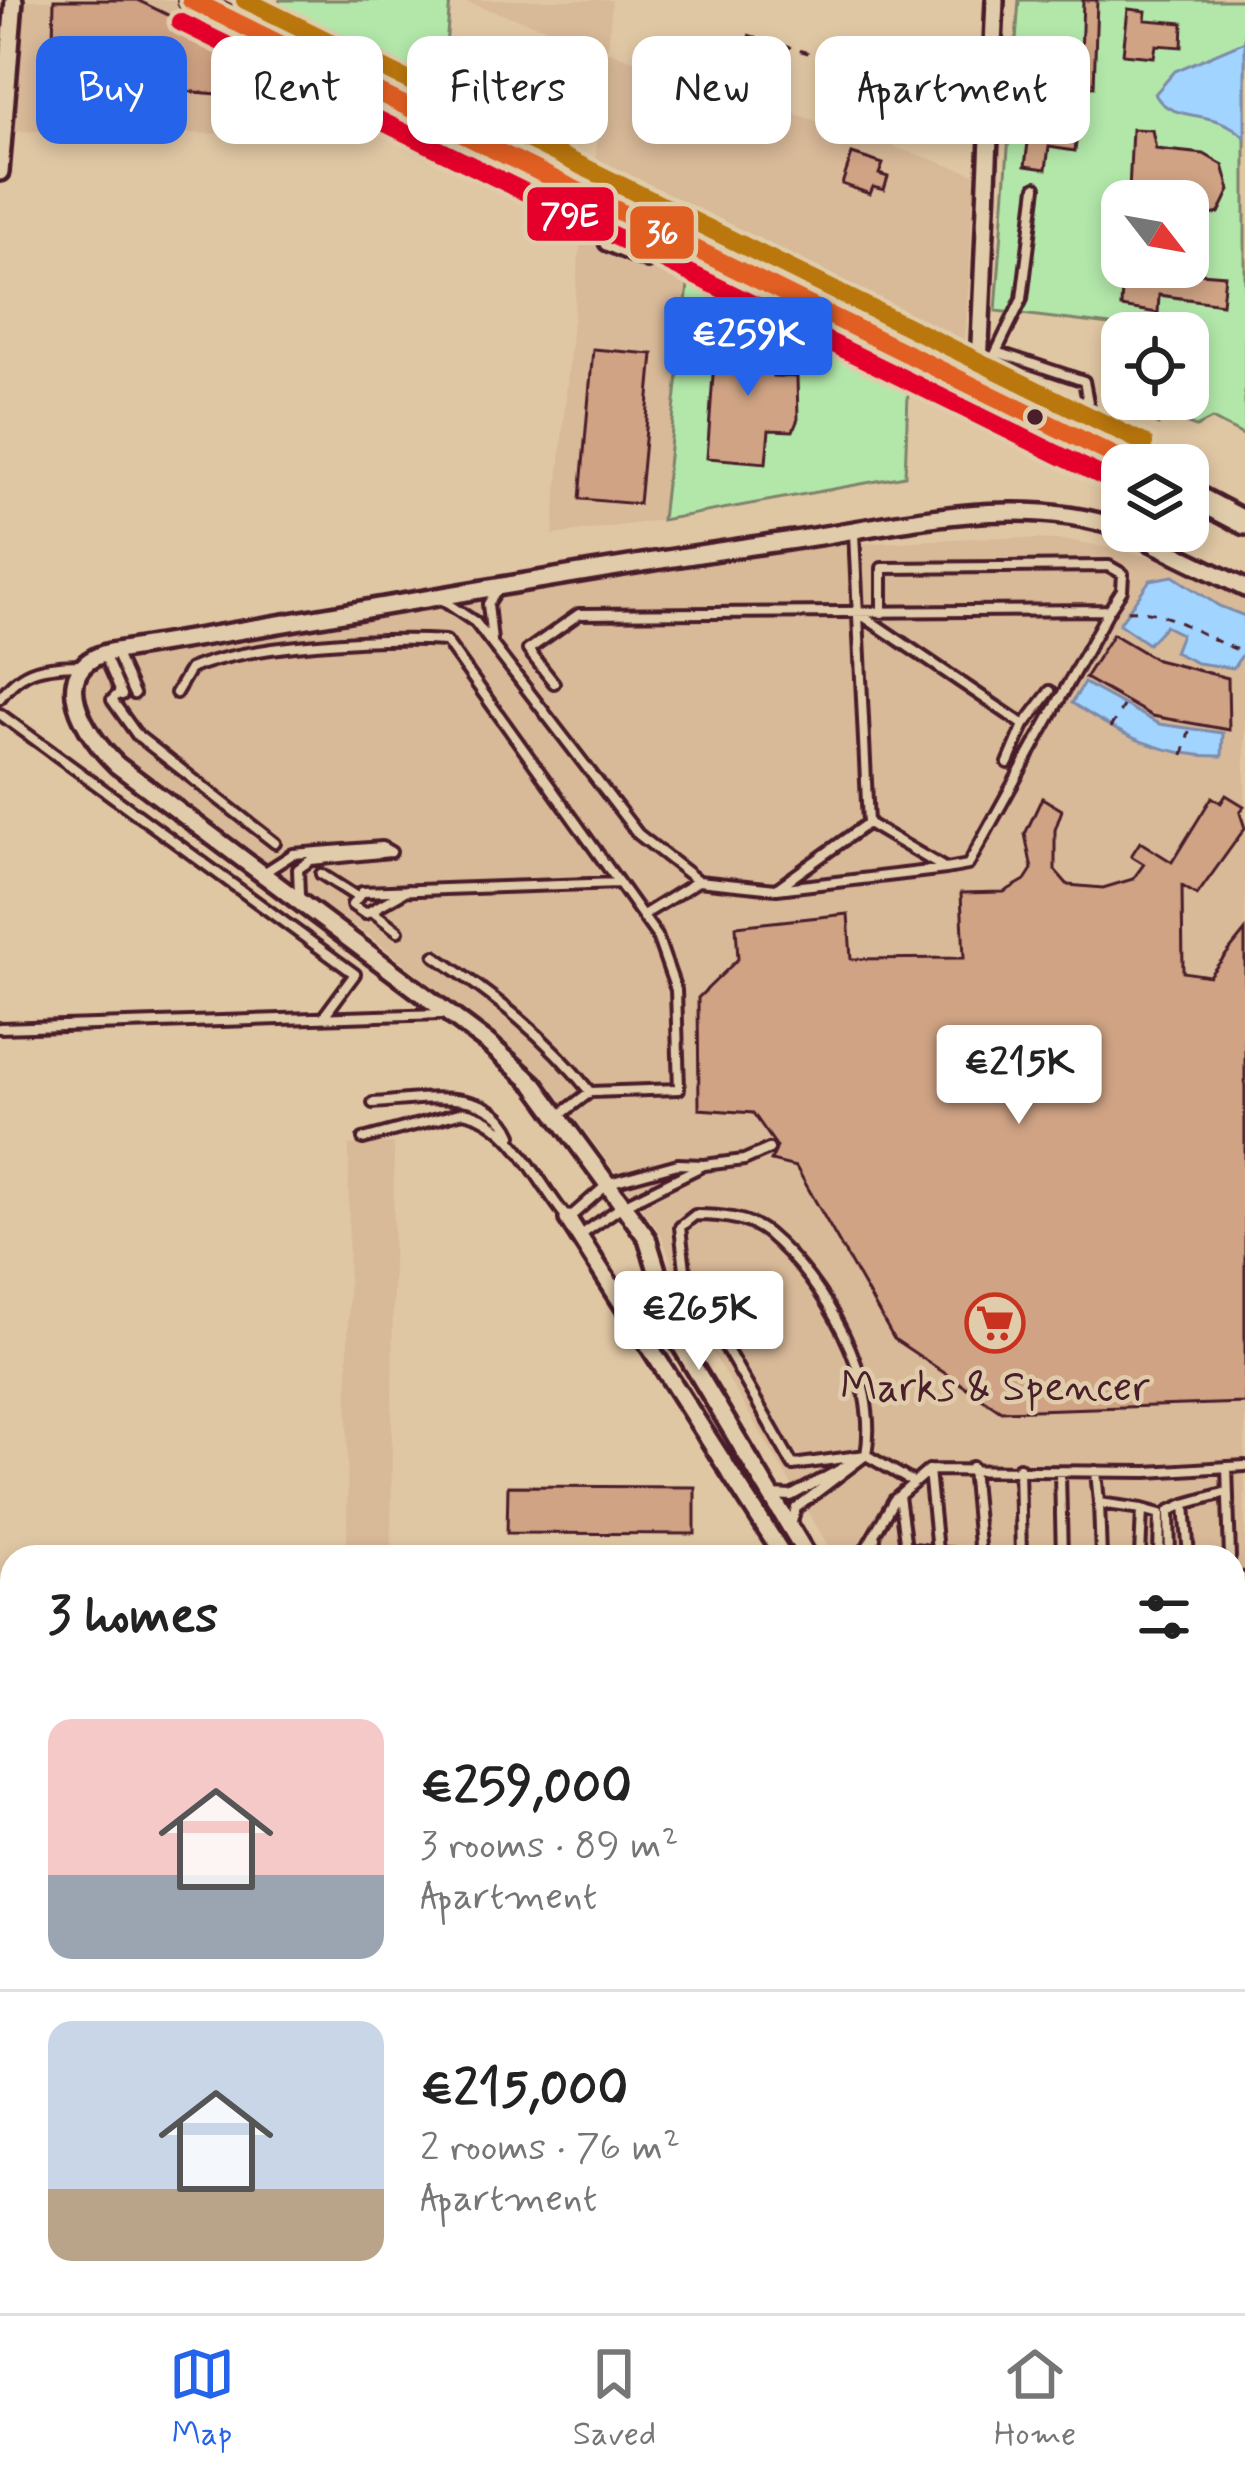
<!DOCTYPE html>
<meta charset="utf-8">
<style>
body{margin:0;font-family:Mynerve,sans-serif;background:#f6f6f6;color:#222;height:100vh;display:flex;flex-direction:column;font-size:45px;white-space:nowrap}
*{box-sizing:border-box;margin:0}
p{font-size:39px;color:#767676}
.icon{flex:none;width:66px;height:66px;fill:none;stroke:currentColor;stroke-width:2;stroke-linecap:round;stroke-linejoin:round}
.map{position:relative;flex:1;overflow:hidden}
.details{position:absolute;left:0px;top:1545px;width:1245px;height:768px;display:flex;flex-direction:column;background:#fff;border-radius:36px 36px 0 0;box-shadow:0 6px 18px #0003}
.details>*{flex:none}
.banner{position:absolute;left:36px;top:36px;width:1173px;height:108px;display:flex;gap:24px}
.needle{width:78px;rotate:121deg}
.tools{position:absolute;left:1101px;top:180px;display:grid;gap:24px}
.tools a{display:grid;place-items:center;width:108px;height:108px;border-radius:24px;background:#fff;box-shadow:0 6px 18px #0003;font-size:60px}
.price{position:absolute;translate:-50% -102px;padding:0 27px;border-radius:12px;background:#fff;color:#222;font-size:39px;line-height:78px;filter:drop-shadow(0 3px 6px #0008)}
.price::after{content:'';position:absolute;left:50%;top:72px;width:36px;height:27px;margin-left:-18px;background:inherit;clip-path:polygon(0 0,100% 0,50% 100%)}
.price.selected{background:#2563eb;color:#fff}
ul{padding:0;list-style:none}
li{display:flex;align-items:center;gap:36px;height:300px;padding:0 48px}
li+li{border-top:3px solid #e0e0e0}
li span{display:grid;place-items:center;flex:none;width:336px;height:240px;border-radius:24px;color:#555}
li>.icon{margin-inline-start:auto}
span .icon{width:144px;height:144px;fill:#fffc;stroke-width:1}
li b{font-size:51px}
h2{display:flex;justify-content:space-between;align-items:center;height:144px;padding:0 48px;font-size:51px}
.chip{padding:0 42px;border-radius:24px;background:#fff;box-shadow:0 6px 18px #0003;font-size:42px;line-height:108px}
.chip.selected{background:#2563eb;color:#fff}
.menu{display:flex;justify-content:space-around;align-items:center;height:168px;border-top:3px solid #e0e0e0;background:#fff;font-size:33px;color:#767676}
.menu a{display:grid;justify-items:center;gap:6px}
.menu .selected{color:#2563eb}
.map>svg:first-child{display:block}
.built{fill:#d8b998}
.green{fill:#b2e7a9;stroke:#7e836a;stroke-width:3;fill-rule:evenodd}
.water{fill:#a1d4ff;stroke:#7e8caa;stroke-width:3}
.building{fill:#cfa384;stroke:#4a1f2b;stroke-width:3}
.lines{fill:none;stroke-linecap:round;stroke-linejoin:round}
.lane-casing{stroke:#4a1f2b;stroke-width:16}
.street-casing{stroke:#4a1f2b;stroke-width:24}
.secondary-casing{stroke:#4a1f2b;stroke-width:30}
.highway-casing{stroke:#4a1f2b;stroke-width:36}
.path{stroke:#4a1f2b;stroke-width:3;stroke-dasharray:9 9;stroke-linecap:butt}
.lane{stroke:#e0ccaa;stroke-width:8}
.street{stroke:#e0ccaa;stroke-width:15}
.secondary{stroke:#e0ccaa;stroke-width:21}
.highway{stroke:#e0ccaa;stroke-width:27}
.bus-1-casing{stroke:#e0ccaa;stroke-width:27}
.bus-2-casing{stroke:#e0ccaa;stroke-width:27}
.bus-3-casing{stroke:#e0ccaa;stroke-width:27}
.bus-1{stroke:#e15e23;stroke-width:18}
.bus-2{stroke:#e4002b;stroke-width:18}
.bus-3{stroke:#ba770f;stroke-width:18}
.bus-dot{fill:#4a1f2b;stroke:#e0ccaa;stroke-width:4.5}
.labels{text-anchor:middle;stroke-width:9;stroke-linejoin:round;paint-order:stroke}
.poi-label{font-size:42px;fill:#4a1f2b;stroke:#e0ccaa}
.line-badge{stroke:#e0ccaa;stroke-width:4.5}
.badge-label{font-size:33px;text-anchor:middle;font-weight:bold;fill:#fff}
</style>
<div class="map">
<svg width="1245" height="2313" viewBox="0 0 1245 2313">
<rect width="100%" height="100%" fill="#e0c7a4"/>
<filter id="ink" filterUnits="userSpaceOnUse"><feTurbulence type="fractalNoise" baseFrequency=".00833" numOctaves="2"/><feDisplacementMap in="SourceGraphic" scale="24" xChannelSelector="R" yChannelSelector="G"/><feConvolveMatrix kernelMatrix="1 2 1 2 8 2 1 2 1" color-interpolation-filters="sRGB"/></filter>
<g filter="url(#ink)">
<path class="built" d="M20 0H177L448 137 9 131Z
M458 0H612L608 48Z
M607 51 975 174 963 374 592 191Z
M576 201 691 258 662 520 553 535 583 213Z
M990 537 1074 541 1158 558 1245 600V1598L1233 1597V1557H857L829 1547 697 1327 661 1234 543 1075 371 937 102 760 71 723 65 702 72 669 94 649 593 558Z
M394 1143 391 1557H347L349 1145Z"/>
<path class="green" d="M280 0H450L440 115 267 28Z
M1019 0H1245V436L1212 419 1196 427 1164 415 1158 425 1142 415 1146 407 1135 399H1188V333H1122L1120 391V334L1110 325 996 311ZM1122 201H1188V267H1122Z
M691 258 909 367 905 476 662 520Z"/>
<path class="water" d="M1245 41V138C1216 106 1171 125 1155 94L1175 71Z
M1173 576 1219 606 1245 616V651L1233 668 1197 663 1174 652 1181 634 1165 626 1148 644 1119 624 1150 580Z
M1084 683 1159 724 1223 733 1222 756C1163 757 1120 735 1072 703Z"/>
<path class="building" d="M54 0H137L282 70 277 99 123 86 119 64 107 53 53 42Z
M1083 0H1097L1094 87 1080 86Z
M1128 9 1146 11 1145 20 1183 23 1182 47 1156 45 1154 57 1123 54Z
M532 52 570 71 558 95 564 98 543 140 507 122 526 83 519 79Z
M1030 127 1077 134 1075 151 1049 147 1046 169 1025 166Z
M1132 129 1152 130 1156 149 1204 154 1223 165 1230 190 1219 213 1188 221V201H1134V191H1129Z
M852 154 883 164 879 174 888 177 884 190 873 187 870 194 842 184Z
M1123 267 1225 275 1222 304 1159 295 1158 313 1121 307Z
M716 334 776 339 773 376 797 377 798 419 793 431 769 430 766 463 707 458Z
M593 349 653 354 639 504 580 499Z
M1113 634 1157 660 1228 678 1229 730 1152 716 1085 678Z
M1226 795 1244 806 1240 813 1245 828 1197 895 1182 886 1183 972 1209 976 1245 931V1403L1001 1411 894 1339 796 1167 771 1161 777 1147 753 1113 699 1109 698 998 738 959 736 926 848 914 851 959 964 958 961 893 1004 892 1025 880 1032 869 1025 834 1042 798 1062 810 1055 830V870L1068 885 1103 888 1133 879 1144 864 1131 856 1140 842 1172 862 1212 797 1221 803Z
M508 1486 695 1487V1534L507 1533Z"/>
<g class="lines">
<defs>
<path id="lane" d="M480 128 491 123 555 156 559 167
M588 200 605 245 647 263 682 246
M997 352 1084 381 1096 444
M983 379 1022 299 1036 187
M854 533 868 823
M442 600 475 622 638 834 698 881 776 889 868 823
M882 613V568L1109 566 1123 574 1122 590 1109 610
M860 614 1024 725
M492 641 488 604 498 588
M115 652 134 694
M104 654 122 695
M554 683 528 650 579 614 1109 610 968 865 946 869 868 823
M176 693 190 669C248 644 381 637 446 641L657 936 676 990 679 1089 590 1092
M117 695 112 700 137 735 275 843
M0 698C23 666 46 666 84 665
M0 714 355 974 324 1016
M1008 763 1024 725 1050 691
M265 872 293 854 382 847 391 852
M321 874 354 895
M777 889 946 869
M407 890 365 914 352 905 362 892 619 883
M299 895 298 869 311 860 390 852
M373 912 398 931
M645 914 698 881
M435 956C494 996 545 1035 590 1092L560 1115
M0 1028 442 1014
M373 1103C418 1100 490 1084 512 1135
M363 1139 463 1112C513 1120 537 1183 568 1219L609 1183 678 1164 704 1165 625 1204 581 1235
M704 1165 744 1160 769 1149
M972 1467 980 1557
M1019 1467 1021 1557
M1227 1467 1230 1557
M929 1470 937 1551
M1096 1471 1099 1503
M1060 1473 1062 1557
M772 1495 791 1496 859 1459
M899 1496 906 1548 978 1557
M1185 1504 1227 1492
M791 1525 796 1508 866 1455C880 1379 825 1282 767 1233 748 1217 718 1215 695 1215L680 1227 686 1278 793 1465 866 1455 911 1481
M861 1557 894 1500 929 1470 1147 1472 1245 1466
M873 1557 875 1538
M1101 1557 1099 1503 1142 1509
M1140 1557 1142 1509 1160 1514 1159 1557
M1170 1557 1169 1511 1185 1504 1189 1557
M1233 1577 1245 1578"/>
<path id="street" d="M0 172 14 0
M978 390 995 0
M1128 531 1245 588
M568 1219 784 1557
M808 1557 679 1342 647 1238 534 1084 488 1043 117 765C86 736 43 669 110 652 336 616 561 573 787 541 895 526 1016 491 1122 529
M1233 1612H1245
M1233 2172 1245 2149
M1156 2313 1163 2301"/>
<path id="secondary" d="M191 0 1133 465
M1188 493 1245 523
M1233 1697H1245
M0 1730H12
M1233 1850 1245 1849
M0 1909H12
M0 2021 12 2012
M1233 2088H1245"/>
<path id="highway" d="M1233 1741 1245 1740
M1233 1796 1245 1795
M0 1801H12
M0 1845H12"/>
</defs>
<use href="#lane" class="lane-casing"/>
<use href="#street" class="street-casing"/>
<use href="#secondary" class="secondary-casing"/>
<use href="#highway" class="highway-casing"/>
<path class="path" d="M748 35 972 102
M1127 611C1169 607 1204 640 1244 652
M1110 728 1123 706
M1183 755 1189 731"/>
<use href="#lane" class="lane"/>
<use href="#street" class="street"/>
<use href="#secondary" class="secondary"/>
<use href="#highway" class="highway"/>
<defs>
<path id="bus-1" d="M191 0 1133 465"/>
<path id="bus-2" d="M180 22 1122 486"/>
<path id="bus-3" d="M245 0 1144 443"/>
</defs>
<use href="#bus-1" class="bus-1-casing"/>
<use href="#bus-2" class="bus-2-casing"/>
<use href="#bus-3" class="bus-3-casing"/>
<use href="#bus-1" class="bus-1"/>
<use href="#bus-2" class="bus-2"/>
<use href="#bus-3" class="bus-3"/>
</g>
</g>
<defs>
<symbol id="supermarket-ring" viewBox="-11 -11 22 22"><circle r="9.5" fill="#e0ccaa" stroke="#c8321e" stroke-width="1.5"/><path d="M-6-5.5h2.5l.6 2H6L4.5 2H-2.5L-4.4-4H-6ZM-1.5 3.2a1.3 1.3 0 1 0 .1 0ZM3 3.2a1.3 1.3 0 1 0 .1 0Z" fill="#c8321e"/></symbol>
</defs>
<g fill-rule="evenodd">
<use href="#supermarket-ring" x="962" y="1290" width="66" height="66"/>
</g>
<circle class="bus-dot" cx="1035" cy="417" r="10"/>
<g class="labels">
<g class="poi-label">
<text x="995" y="1400">Marks &amp; Spencer</text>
</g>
</g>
<g class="line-badge">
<rect x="525" y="185" width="91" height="58" rx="12" fill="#e4002b"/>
<rect x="628" y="204" width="68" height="57" rx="12" fill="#e15e23"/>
</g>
<g class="badge-label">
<text x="570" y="226">79Ε</text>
<text x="662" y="244">36</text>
</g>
</svg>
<div class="tools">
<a><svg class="needle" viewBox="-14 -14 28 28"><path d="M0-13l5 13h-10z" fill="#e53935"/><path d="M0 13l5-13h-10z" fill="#767676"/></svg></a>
<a><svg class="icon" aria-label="locate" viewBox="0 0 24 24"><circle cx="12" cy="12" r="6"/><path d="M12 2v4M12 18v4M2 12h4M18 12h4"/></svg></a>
<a><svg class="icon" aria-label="layers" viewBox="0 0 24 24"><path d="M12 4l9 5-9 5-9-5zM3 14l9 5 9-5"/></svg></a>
</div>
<b class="price selected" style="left:748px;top:399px">€259K</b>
<b class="price" style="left:1019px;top:1127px">€215K</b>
<b class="price" style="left:699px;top:1373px">€265K</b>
<div class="banner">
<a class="chip selected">Buy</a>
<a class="chip">Rent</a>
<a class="chip">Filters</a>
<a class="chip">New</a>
<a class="chip">Apartment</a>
</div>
<section class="details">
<h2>3 homes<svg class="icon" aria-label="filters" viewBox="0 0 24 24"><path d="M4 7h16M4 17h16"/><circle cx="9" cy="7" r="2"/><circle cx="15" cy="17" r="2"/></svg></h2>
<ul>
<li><span style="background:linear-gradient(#f6c9c9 65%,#9aa5b1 0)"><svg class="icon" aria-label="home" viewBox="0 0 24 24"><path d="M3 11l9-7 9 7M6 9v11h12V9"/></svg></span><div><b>€259,000</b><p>3 rooms · 89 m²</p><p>Apartment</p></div></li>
<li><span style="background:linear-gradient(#c9d6e8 70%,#b9a48a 0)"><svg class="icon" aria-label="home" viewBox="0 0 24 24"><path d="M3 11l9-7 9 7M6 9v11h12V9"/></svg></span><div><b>€215,000</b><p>2 rooms · 76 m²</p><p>Apartment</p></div></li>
</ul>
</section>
</div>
<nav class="menu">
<a class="selected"><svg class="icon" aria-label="map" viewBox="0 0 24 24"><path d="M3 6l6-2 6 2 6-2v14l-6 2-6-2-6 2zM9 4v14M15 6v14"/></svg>Map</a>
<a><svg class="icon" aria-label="saved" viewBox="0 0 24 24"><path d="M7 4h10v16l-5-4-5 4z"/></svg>Saved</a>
<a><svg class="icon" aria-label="home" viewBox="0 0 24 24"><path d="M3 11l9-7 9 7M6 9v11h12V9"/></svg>Home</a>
</nav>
